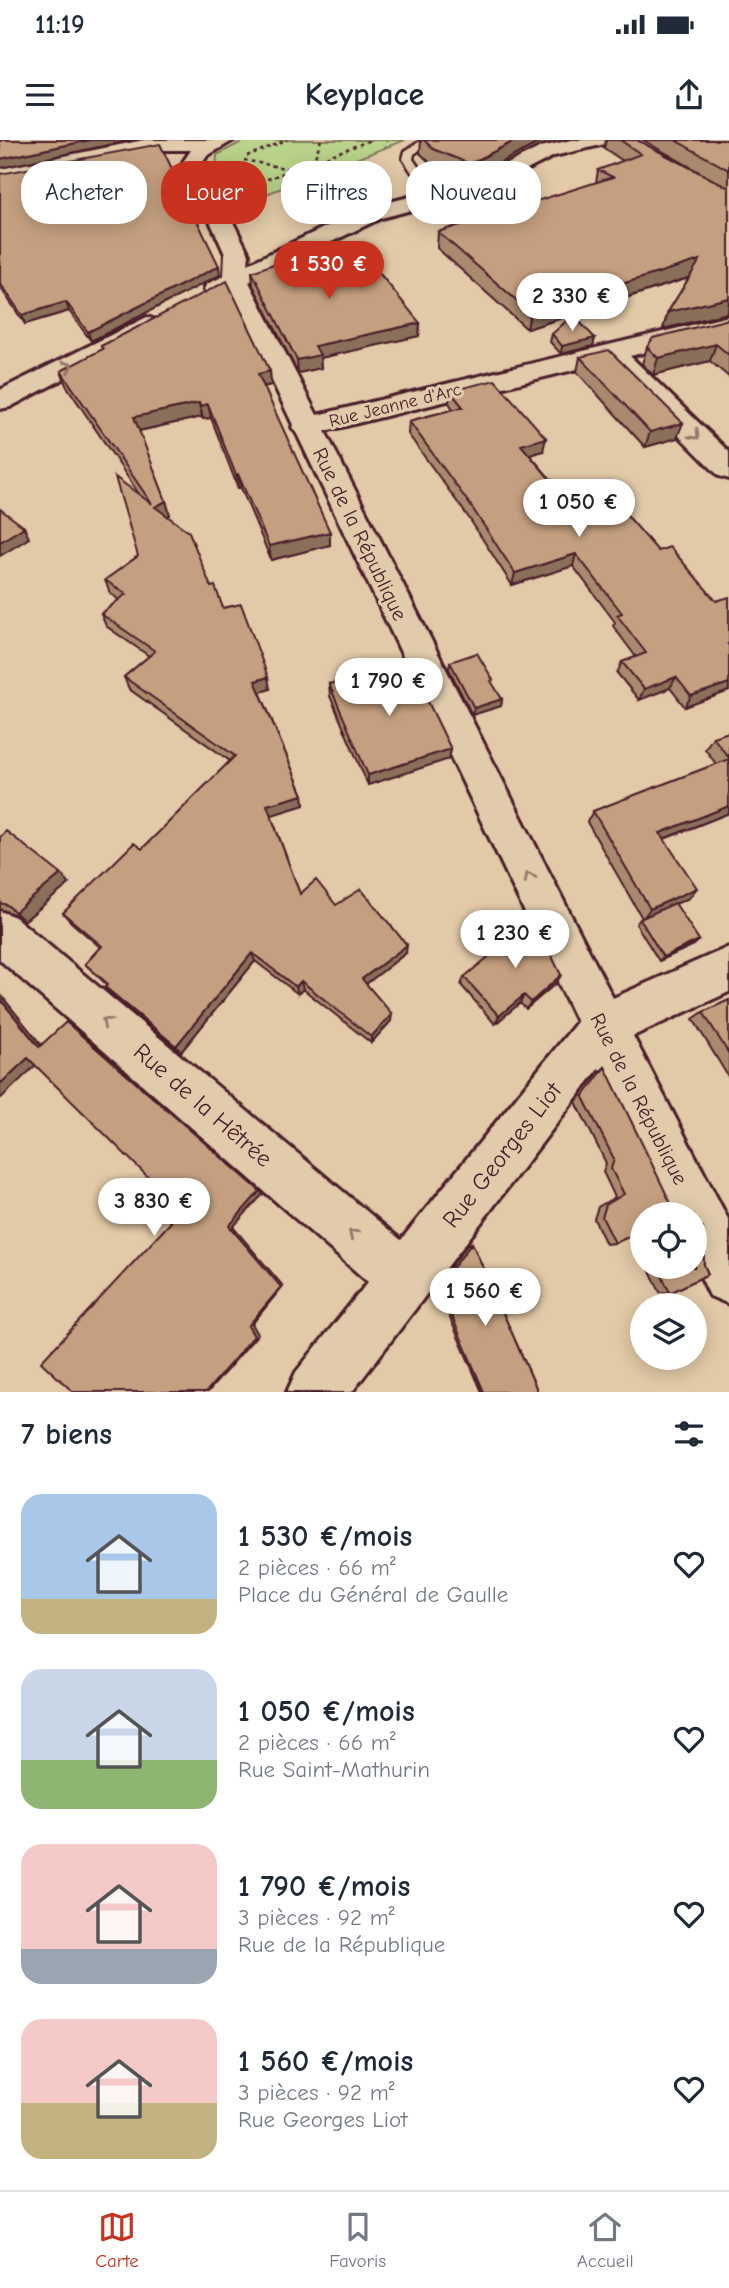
<!DOCTYPE html>
<html lang="fr">
<meta charset="utf-8">
<style>
body{margin:0;font-family:"Comic Neue",sans-serif;background:#f6f6f7;color:#1f2937;height:100vh;display:flex;flex-direction:column;font-size:26px;white-space:nowrap}
*{box-sizing:border-box;margin:0}
p{font-size:23px;color:#747a83}
.icon{flex:none;width:38px;height:38px;fill:none;stroke:currentColor;stroke-width:2;stroke-linecap:round;stroke-linejoin:round}
.map{position:relative;height:1252px;overflow:hidden}
.panel{display:flex;flex-direction:column;background:#fff;flex:1}
.panel>*{flex:none}
.hud{position:absolute;left:21px;top:21px;width:688px;height:63px;display:flex;gap:14px}
.buttons{position:absolute;left:630px;top:1062px;display:grid;gap:14px}
.buttons a{display:grid;place-items:center;width:77px;height:77px;border-radius:50%;background:#fff;box-shadow:0 4px 18px #0003;font-size:35px}
.price{position:absolute;translate:-50% -60px;padding:0 16px;border-radius:24px;background:#fff;color:#222;font-size:23px;line-height:46px;filter:drop-shadow(0 2px 4px #0008)}
.price::after{content:'';position:absolute;left:50%;top:42px;width:21px;height:16px;margin-left:-10px;background:inherit;clip-path:polygon(0 0,100% 0,50% 100%)}
.price.current{background:#c8321e;color:#fff}
ul{padding:0;list-style:none}
li{display:flex;align-items:center;gap:21px;height:175px;padding:0 21px}
li span{display:grid;place-items:center;flex:none;width:196px;height:140px;border-radius:21px;color:#555}
li>.icon{margin-inline-start:auto}
span .icon{width:84px;height:84px;fill:#fffc;stroke-width:1}
li b{font-size:30px}
h2{display:flex;justify-content:space-between;align-items:center;height:84px;padding:0 21px;font-size:30px}
.chip{padding:0 24px;border-radius:28px;background:#fff;box-shadow:0 4px 18px #0003;font-size:24px;line-height:63px}
.chip.current{background:#c8321e;color:#fff}
.status{display:flex;justify-content:space-between;align-items:center;height:49px;padding:0 35px;background:#fff;direction:ltr}
.status svg{height:19px;fill:currentColor}
header{display:flex;justify-content:space-between;align-items:center;height:91px;padding:0 21px;background:#fff;font-size:32px;font-weight:800}
.tabs{display:flex;justify-content:space-around;align-items:center;height:98px;border-top:2px solid #e0e1e3;background:#fff;font-size:19px;color:#747a83}
.tabs a{display:grid;justify-items:center;gap:4px}
.tabs .current{color:#c8321e}
.map>svg:first-child{display:block}
.green{fill:#b9d38a;stroke:#82795a;stroke-width:2}
.lines{fill:none;stroke-linecap:round;stroke-linejoin:round}
.service-casing{stroke:#4a1f2b;stroke-width:5}
.minor-casing{stroke:#4a1f2b;stroke-width:6}
.path{stroke:#4a1f2b;stroke-width:2.5;stroke-dasharray:3.5 3.5;stroke-linecap:butt}
.service{fill:#e1cbab;fill-rule:evenodd}
.minor{fill:#e1cbab;fill-rule:evenodd}
.wall{fill:#a98a6e;stroke:#4a1f2b;stroke-width:2}
.shaded-wall{fill:#8a705a;stroke:#4a1f2b;stroke-width:2}
.building{fill:#c5a080;stroke:#4a1f2b;stroke-width:2}
.oneway{stroke:#96756b}
.labels{text-anchor:middle;stroke-width:6;stroke-linejoin:round;paint-order:stroke}
.far-street-label{font-size:18px;fill:#4a1f2b;stroke:#e1cbab}
.street-label{font-size:21px;fill:#4a1f2b;stroke:#e1cbab}
.near-street-label{font-size:24px;fill:#4a1f2b;stroke:#e1cbab}
</style>
<div class="status"><b>11:19</b><svg viewBox="0 0 49 12"><path d="M0 12V9h3v3zM5 12V6h3v6zM10 12V3h3v9zM15 12V0h3v12zM26 1h20v11H26zM47 4h2v5h-2z"/></svg></div>
<header><svg class="icon" aria-label="menu" viewBox="0 0 24 24"><path d="M4 6h16M4 12h16M4 18h16"/></svg>Keyplace<svg class="icon" aria-label="share" viewBox="0 0 24 24"><path d="M12 15V3M7 8l5-5 5 5M5 13v7h14v-7"/></svg></header>
<div class="map">
<svg width="729" height="1252" viewBox="0 0 729 1252">
<rect width="100%" height="100%" fill="#e2c9a7"/>
<filter id="ink" filterUnits="userSpaceOnUse"><feTurbulence type="fractalNoise" baseFrequency=".0143" numOctaves="2"/><feDisplacementMap in="SourceGraphic" scale="14" xChannelSelector="R" yChannelSelector="G"/><feConvolveMatrix kernelMatrix="1 2 1 2 8 2 1 2 1" color-interpolation-filters="sRGB"/></filter>
<g filter="url(#ink)">
<path class="green" d="M245 0H405L238 65 216 28 217 15Z"/>
<g class="lines">
<defs>
<path id="service" d="M422 0H434L414 14 413 19 439 58 434 61 430 60 403 19 405 11Z"/>
<path id="minor" d="M144 0H234L207 16 203 22 249 114 248 124 365 68 474 41 541 7 571 0H608L605 4 554 16 488 50 381 78 249 142 317 275 729 176V192L630 216 729 312V339L719 336 606 222 325 291 613 858 729 807V852L633 896 729 1081V1164L710 1156 695 1125V1074H670L599 928 352 1252H287L296 1232 368 1142 0 820V771L15 777 401 1100 577 882 297 294 292 287 293 285 230 152 216 156 207 154 204 149 207 144 224 136 225 114 183 22 191 10H154L0 41V29Z
M147 177 156 180 160 185 156 190 10 267 0 269V250Z"/>
</defs>
<use href="#service" class="service-casing"/>
<use href="#minor" class="minor-casing"/>
<path class="path" d="M247 16 287 0
M244 20 294 30
M313 23 321 0
M304 28 344 54
M241 49 371 0"/>
<use href="#service" class="service"/>
<use href="#minor" class="minor"/>
</g>
<path class="wall" d="M421 0H544L468 40 432 25 420 13Z
M606 0H637L717 42 643 0H729V174L663 189 668 172 689 138 527 189 437 108 438 92 596 43 598 30 623 21 604 8Z
M0 34 220 135 91 201 69 171 25 184 0 147Z
M329 130 420 183 419 196 320 218 321 228 298 233 253 145 252 132Z
M729 179V237L710 221 653 235 642 224 647 207Z
M552 194 595 198 593 206 561 214 550 202Z
M101 206 270 231 271 245 264 247 330 405 271 420 241 348H238L211 278 203 279 202 277 139 291 166 361 170 375 167 376 223 468 270 549 260 552 303 655 304 665 271 675 300 754 336 765 406 813 366 844 391 881 371 903 303 849 298 854 255 821 181 912 111 854 105 847 107 845 85 824 100 807 71 782 63 773 142 709 230 621 129 549 124 537 149 516 106 486 101 474 119 460 110 453 105 440 138 416 141 357 66 245 61 231 102 210Z
M580 217 677 298 645 307 577 232Z
M450 251 543 311 530 315 729 551 685 567 670 548 639 560 617 533 622 522 636 517 613 486 615 482 573 426 512 445 469 378 408 294 409 281 453 269 449 263Z
M450 522 502 559 501 566 472 575 449 529Z
M329 544 451 609 449 619 368 645 330 556Z
M729 592V673L664 699 689 758 675 764 699 800 694 805 659 821 636 784 640 779 642 778 587 682 593 671 716 624 705 609 713 597Z
M0 697 69 744 24 781 16 775 0 769Z
M561 835 556 843 526 869 520 863 495 884 461 845 464 837Z
M729 860V938L693 879 703 872Z
M605 927 642 1074V1114L633 1095 615 1103 606 1104 594 1079 598 1067 615 1057 603 1032 606 1023 576 962 598 933Z
M703 1088 704 1125 708 1134 670 1153 660 1152 648 1127H695V1089Z
M472 1103 538 1252H482L436 1146 468 1104Z"/>
<path class="shaded-wall" d="M90 0H132L0 28V19Z
M516 0H544L468 40 470 24Z
M700 120 694 136 527 189 530 172Z
M219 126 220 135 91 201 88 192Z
M729 158 728 173 663 189 668 172Z
M66 162 69 171 25 184 22 175Z
M420 183 419 196 320 218 321 228 298 233 297 220 315 206Z
M595 198 593 206 561 214 562 206Z
M716 204 710 221 653 235 658 218Z
M270 231 271 245 260 247 258 234Z
M199 263 202 277 138 291 134 277Z
M208 264 211 278 203 279 200 266Z
M683 283 677 298 645 307 650 292Z
M546 298 543 311 519 317 521 305Z
M238 334 241 348H238L236 335Z
M166 361 170 375 159 380 155 367Z
M24 387 29 398 0 416V402Z
M330 392V405L271 420 269 406Z
M576 414 573 426 512 445 515 433Z
M268 537 270 549 258 553 255 541Z
M676 537 670 548 639 560 644 549Z
M729 543V551L685 567 691 556Z
M502 559 501 566 472 575 474 568Z
M451 609 449 619 368 645V635Z
M303 655 304 665 269 676 267 665Z
M729 666V673L653 703 660 693Z
M61 734 69 744 24 781 15 772Z
M697 748 689 758 643 778 650 769Z
M699 800 694 805 659 821 663 817Z
M407 805 406 813 362 847V839Z
M252 813 255 821 181 912 176 906Z
M561 835 556 843 526 869 531 862Z
M301 841 303 849 298 854 296 847Z
M0 854 48 913 39 907 0 859Z
M524 855 520 863 495 884 499 876Z
M392 874 391 881 371 903V897Z
M66 882 263 1054 233 1087 283 1146 252 1184 258 1194 208 1252H206L248 1186 229 1086Z
M28 918 37 924 1 958 0 957V944Z"/>
<path class="building" d="M0 0H90L0 19Z
M424 0H516L470 24 433 9Z
M620 0H637L729 48V158L668 172 700 120 530 172 438 92 613 37 598 30 641 14Z
M675 0H729V30Z
M160 4 219 126 88 192 66 162 22 175 0 143V34Z
M319 107 329 130 367 118 420 183 315 206 320 215 297 220 252 132Z
M227 141 270 231 258 234 330 392 269 406 238 334 236 335 208 264 200 266 199 263 134 277 166 361 155 367 189 392 211 447 215 446 223 468 241 464 268 537 255 541 303 655 267 665 300 754 316 740 336 765 361 749 407 805 362 839 392 874 371 897 301 841 296 847 252 813 176 906 105 847 108 844 85 824 102 806 63 773 134 703 142 709 235 616 124 537 155 511 101 474 126 454 105 440 138 416 115 337 152 364 61 231 103 209 101 206Z
M573 175 595 198 562 206 552 194Z
M729 179V215L716 204 658 218 647 207 653 198Z
M609 210 683 283 650 292 580 217Z
M495 240 546 298 521 305 572 365 595 359 612 378 626 374 658 411 670 407 716 461 729 457V504H728L729 506V543L691 556 676 537 644 549 622 522 646 513 617 475 622 473 576 414 515 433 471 366 409 281 463 267 450 251Z
M0 369 24 387 0 402Z
M477 513 493 540 491 541 502 559 474 568 450 522Z
M409 523 451 609 368 635 329 544Z
M729 592V618L713 597Z
M729 619V666L660 693 697 748 650 769 593 671Z
M6 691 61 734 15 772 7 765 0 763V697Z
M675 763 699 800 663 817 640 779Z
M534 779 561 835 531 862 524 855 499 876 464 837Z
M0 859 39 907 66 882 260 1051 229 1086 281 1147 248 1186 254 1196 206 1252H73L41 1222 171 1082 139 1048 148 1037 28 918 0 944Z
M729 860V914L703 872Z
M605 927 676 1074H642V1094L641 1091 615 1103 602 1077 606 1065 624 1054 611 1029 614 1019 583 957Z
M703 1088 704 1125 708 1134 670 1153 658 1127H695V1093Z
M472 1103 538 1252H484L439 1146Z"/>
<defs><path id="oneway-chevron" d="M-2-3.5L2.5 0L-2 3.5" fill="none" stroke-width="1.6" stroke-linecap="round" stroke-linejoin="round" transform="scale(1.75)"/></defs>
<g class="oneway">
<use href="#oneway-chevron" transform="translate(68 226) rotate(-27)"/>
<use href="#oneway-chevron" transform="translate(695 295) rotate(45)"/>
<use href="#oneway-chevron" transform="translate(529 737) rotate(-116)"/>
<use href="#oneway-chevron" transform="translate(106 882) rotate(-139)"/>
<use href="#oneway-chevron" transform="translate(353 1094) rotate(-139)"/>
</g>
</g>
<g class="labels">
<g class="far-street-label">
<text transform="translate(395 265) rotate(-14)" y="6">Rue Jeanne d'Arc</text>
</g>
<g class="street-label">
<text transform="translate(360 394) rotate(64)" y="7">Rue de la République</text>
<text transform="translate(639 959) rotate(63)" y="7">Rue de la République</text>
</g>
<g class="near-street-label">
<text transform="translate(203 965) rotate(41)" y="8">Rue de la Hêtrée</text>
<text transform="translate(502 1015) rotate(-52)" y="8">Rue Georges Liot</text>
</g>
</g>
</svg>
<div class="buttons">
<a><svg class="icon" aria-label="locate" viewBox="0 0 24 24"><circle cx="12" cy="12" r="6"/><path d="M12 2v4M12 18v4M2 12h4M18 12h4"/></svg></a>
<a><svg class="icon" aria-label="layers" viewBox="0 0 24 24"><path d="M12 4l9 5-9 5-9-5zM3 14l9 5 9-5"/></svg></a>
</div>
<b class="price current" style="left:329px;top:161px">1 530 €</b>
<b class="price" style="left:572px;top:193px">2 330 €</b>
<b class="price" style="left:579px;top:399px">1 050 €</b>
<b class="price" style="left:389px;top:578px">1 790 €</b>
<b class="price" style="left:515px;top:830px">1 230 €</b>
<b class="price" style="left:154px;top:1098px">3 830 €</b>
<b class="price" style="left:485px;top:1188px">1 560 €</b>
<div class="hud">
<a class="chip">Acheter</a>
<a class="chip current">Louer</a>
<a class="chip">Filtres</a>
<a class="chip">Nouveau</a>
</div>
</div>
<section class="panel">
<h2>7 biens<svg class="icon" aria-label="filters" viewBox="0 0 24 24"><path d="M4 7h16M4 17h16"/><circle cx="9" cy="7" r="2"/><circle cx="15" cy="17" r="2"/></svg></h2>
<ul>
<li><span style="background:linear-gradient(#a9c7e8 75%,#c2b280 0)"><svg class="icon" aria-label="home" viewBox="0 0 24 24"><path d="M3 11l9-7 9 7M6 9v11h12V9"/></svg></span><div><b>1 530 €/mois</b><p>2 pièces · 66 m²</p><p>Place du Général de Gaulle</p></div><svg class="icon" aria-label="heart" viewBox="0 0 24 24"><path d="M12 20l-8-8c-3-5 5-10 8-4 3-6 11-1 8 4z"/></svg></li>
<li><span style="background:linear-gradient(#c9d6e8 65%,#8fb573 0)"><svg class="icon" aria-label="home" viewBox="0 0 24 24"><path d="M3 11l9-7 9 7M6 9v11h12V9"/></svg></span><div><b>1 050 €/mois</b><p>2 pièces · 66 m²</p><p>Rue Saint-Mathurin</p></div><svg class="icon" aria-label="heart" viewBox="0 0 24 24"><path d="M12 20l-8-8c-3-5 5-10 8-4 3-6 11-1 8 4z"/></svg></li>
<li><span style="background:linear-gradient(#f6c9c9 75%,#9aa5b1 0)"><svg class="icon" aria-label="home" viewBox="0 0 24 24"><path d="M3 11l9-7 9 7M6 9v11h12V9"/></svg></span><div><b>1 790 €/mois</b><p>3 pièces · 92 m²</p><p>Rue de la République</p></div><svg class="icon" aria-label="heart" viewBox="0 0 24 24"><path d="M12 20l-8-8c-3-5 5-10 8-4 3-6 11-1 8 4z"/></svg></li>
<li><span style="background:linear-gradient(#f6c9c9 60%,#c2b280 0)"><svg class="icon" aria-label="home" viewBox="0 0 24 24"><path d="M3 11l9-7 9 7M6 9v11h12V9"/></svg></span><div><b>1 560 €/mois</b><p>3 pièces · 92 m²</p><p>Rue Georges Liot</p></div><svg class="icon" aria-label="heart" viewBox="0 0 24 24"><path d="M12 20l-8-8c-3-5 5-10 8-4 3-6 11-1 8 4z"/></svg></li>
</ul>
</section>
<nav class="tabs">
<a class="current"><svg class="icon" aria-label="map" viewBox="0 0 24 24"><path d="M3 6l6-2 6 2 6-2v14l-6 2-6-2-6 2zM9 4v14M15 6v14"/></svg>Carte</a>
<a><svg class="icon" aria-label="saved" viewBox="0 0 24 24"><path d="M7 4h10v16l-5-4-5 4z"/></svg>Favoris</a>
<a><svg class="icon" aria-label="home" viewBox="0 0 24 24"><path d="M3 11l9-7 9 7M6 9v11h12V9"/></svg>Accueil</a>
</nav>
